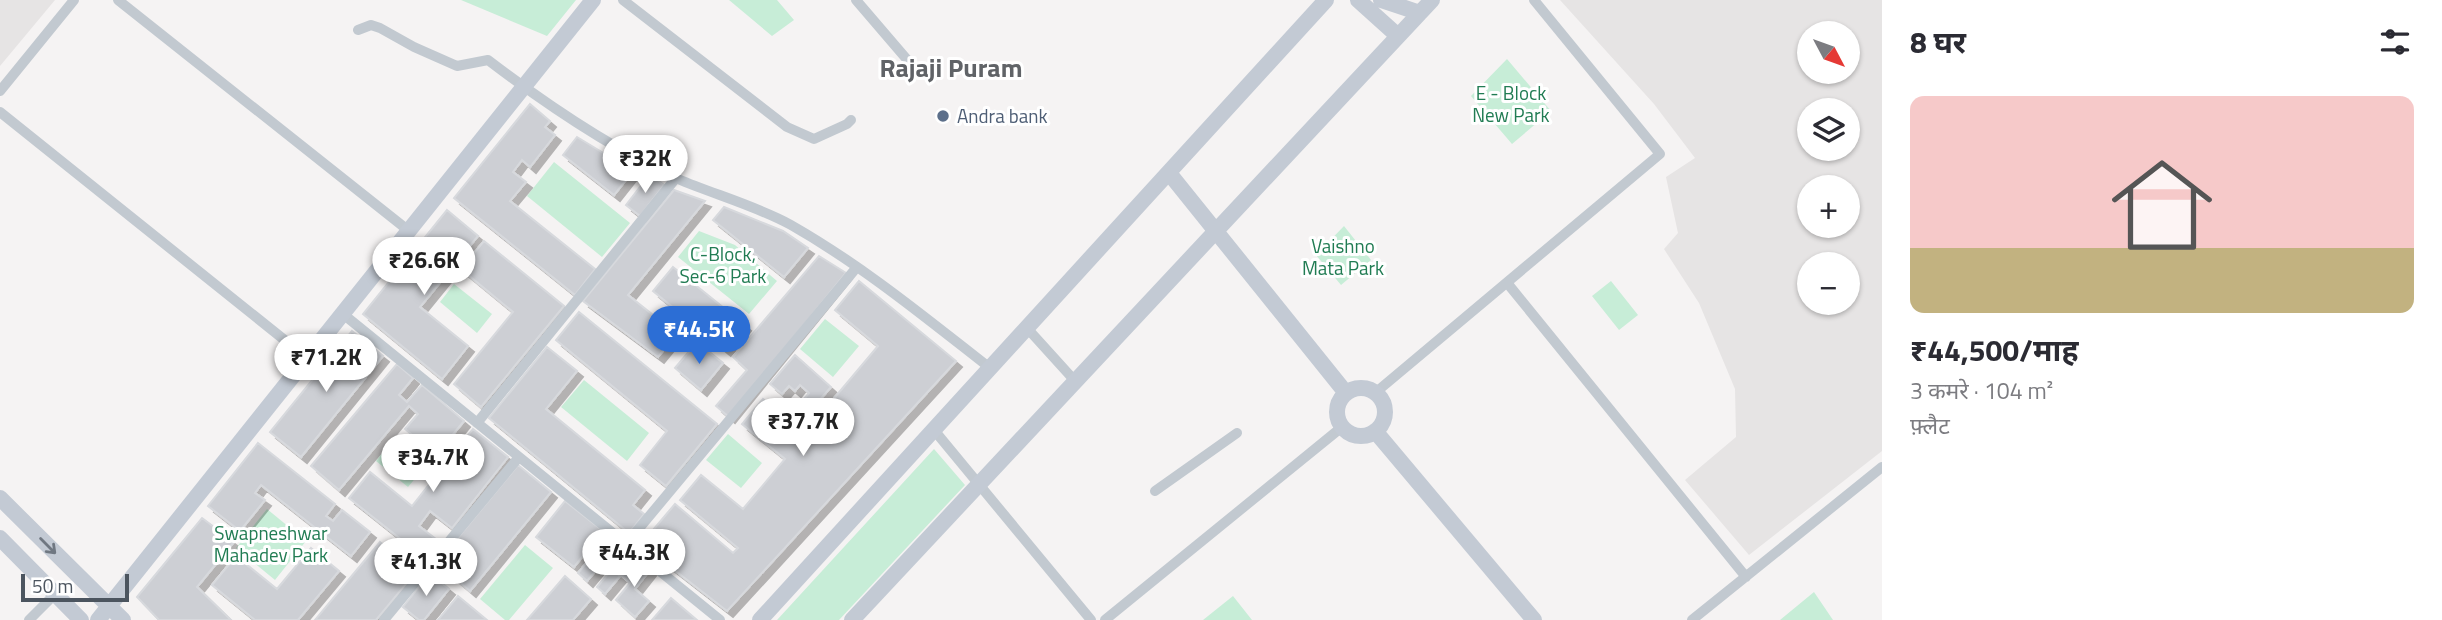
<!DOCTYPE html>
<html lang="hi">
<meta charset="utf-8">
<style>
body{margin:0;font-family:"Titillium Web","Noto Sans Devanagari",sans-serif;background:#f7f7f7;color:#2b2b33;height:100vh;display:flex;flex-direction:column;font-size:26px;white-space:nowrap}
*{box-sizing:border-box;margin:0}
p{font-size:23px;color:#7c7c81}
.icon{flex:none;width:38px;height:38px;fill:none;stroke:currentColor;stroke-width:2;stroke-linecap:round;stroke-linejoin:round}
.map{position:relative;flex:1;overflow:hidden}
.sheet{display:flex;flex-direction:column;background:#fff;width:560px}
.sheet>*{flex:none}
.needle{width:46px;rotate:131deg}
.fabs{position:absolute;left:1797px;top:21px;display:grid;gap:14px}
.fabs a{display:grid;place-items:center;width:63px;height:63px;border-radius:50%;background:#fff;box-shadow:0 2px 5px #0004;font-size:35px}
.scale{position:absolute;left:21px;bottom:18px;width:108px;box-sizing:border-box;padding-left:7px;border:4px solid #4c555f;border-top:0;font-size:19px;line-height:24px;white-space:nowrap;color:#4c555f;-webkit-text-stroke:5px #fff;paint-order:stroke}
.price{position:absolute;translate:-50% -60px;padding:0 16px;border-radius:24px;background:#fff;color:#222;font-size:23px;line-height:46px;filter:drop-shadow(0 2px 4px #0008)}
.price::after{content:'';position:absolute;left:50%;top:42px;width:21px;height:16px;margin-left:-10px;background:inherit;clip-path:polygon(0 0,100% 0,50% 100%)}
.price.current{background:#2c6ed5;color:#fff}
ul{padding:0;list-style:none}
li{display:grid;align-content:center;gap:14px;height:371px;padding:0 28px}
li span{display:grid;place-items:center;height:217px;border-radius:14px;color:#555}
li>.icon{margin-inline-start:auto}
span .icon{width:126px;height:126px;fill:#fffc;stroke-width:1}
li b{font-size:30px}
h2{display:flex;justify-content:space-between;align-items:center;height:84px;padding:0 28px;font-size:30px}
main{display:flex;flex:1;min-height:0}
.map>svg:first-child{display:block}
.education{fill:#e6e4e4;fill-rule:evenodd}
.green{fill:#c7edd7}
.building{fill:#cdcfd4;stroke:#d7d9dd;stroke-width:2;filter:url(#shadow)}
.lines{fill:none;stroke-linecap:round;stroke-linejoin:round}
.street{stroke:#c2c9d0;stroke-width:10}
.secondary{stroke:#c3cad4;stroke-width:16}
.oneway{stroke:#707882}
.service-dot{fill:#5c6f8a;stroke:#fff;stroke-width:2.5}
.labels{text-anchor:middle;stroke-width:6;stroke-linejoin:round;paint-order:stroke}
.park-label{font-size:19px;fill:#217c53;stroke:#fff}
.service-label{font-size:19px;fill:#4e5e75;stroke:#fff;text-anchor:start}
.district-label{font-size:26px;font-weight:bold;fill:#606367;stroke:#fff}
</style>
<main>
<div class="map">
<svg width="1882" height="620" viewBox="0 0 1882 620">
<defs>
<filter id="shadow"><feDropShadow dx="6" dy="6" stdDeviation="0" flood-color="#0004"/></filter>
</defs>
<rect width="100%" height="100%" fill="#f5f3f3"/>
<path class="education" d="M0 0H55L0 66Z
M1560 0H1882V451L1749 555 1685 480 1736 437 1735 389 1699 303 1664 249 1678 233 1666 177 1695 158 1654 104ZM1810 33H1848V72H1810ZM1810 110H1848V149H1810ZM1810 187H1848V226H1810ZM1810 264H1848V303H1810Z"/>
<path class="green" d="M461 0H576L547 36Z
M729 0H777L794 20 772 36Z
M1507 59 1551 111 1512 144 1471 96Z
M554 162 630 223 602 257 527 196Z
M1344 226 1371 260 1341 285 1316 255Z
M699 231 735 245 777 281 749 314 678 257Z
M1611 281 1638 315 1619 330 1592 296Z
M454 284 492 314 477 333 440 302Z
M825 319 859 346 833 377 800 349Z
M584 380 649 433 627 461 561 407Z
M728 434 762 463 741 488 706 460Z
M395 437 428 463 408 487 376 461Z
M934 449 965 485 839 620H777Z
M267 509 306 541 275 580 236 548Z
M525 545 553 568 509 620H505L480 599Z
M1814 592 1833 620H1780Z
M1233 596 1252 620H1203Z"/>
<path class="building" d="M530 104 550 121 545 127 555 135 530 167 522 160 513 172 526 182 510 201 595 269 575 295 454 198Z
M577 137 633 171 614 195 563 155Z
M650 174 664 185 640 216 626 205Z
M674 190 705 201 628 295 677 334 658 357 583 301Z
M724 207 783 231 808 248 784 277 713 220Z
M447 210 478 236 420 307 468 346 442 379 363 314Z
M484 241 564 306 481 407 454 384 513 312 461 269Z
M819 256 846 273 729 417 716 406 747 370 733 357Z
M673 267 745 325 725 350 653 291Z
M859 281 956 361 727 611 641 544 675 504 733 553 738 548 680 500 701 475 743 509 785 459 742 424 763 399 804 434 878 346 835 310Z
M579 312 717 424 666 486 640 465 667 431 556 340Z
M352 331 383 356 301 457 270 432Z
M697 342 723 363 701 390 675 368Z
M547 347 577 371 546 409 645 490 633 505 644 514 629 533 489 418Z
M795 355 831 387 809 412 800 404 809 393 800 385 795 391 789 386 782 394 770 384Z
M397 364 413 378 399 395 407 402 422 385 464 421 436 455 405 429 418 414 409 406 339 490 311 466Z
M473 429 508 457 452 528 430 511 419 526 441 543 427 560 349 498 370 472 412 506Z
M258 443 335 504 326 516 333 521 342 510 370 532 351 556 261 485 255 493 265 500 240 531 208 506Z
M518 465 551 492 470 591 437 563Z
M565 501 603 531 574 567 536 537Z
M202 518 234 542 197 587 231 620H159L137 597Z
M609 536 626 550 611 568 603 562 587 581 578 573Z
M380 542 416 572 376 620H315Z
M311 548 339 571 298 620H255L212 585 236 556 277 589Z
M637 559 650 570 635 589 649 601 635 617 616 600 630 583 622 576Z
M612 569 620 576 605 594 597 587Z
M430 573 449 589 424 620H419L403 607Z
M565 576 591 599 573 620H527Z
M458 596 487 620H438Z
M671 598 697 620H652Z"/>
<g class="lines">
<path class="street" d="M118 0 409 231
M623 0 787 127 814 139 847 124 851 120
M856 0 910 63
M358 30 371 25 380 28 414 47 457 66 488 60C547 105 610 148 678 179 713 194 759 207 791 225 863 266 926 318 990 368
M0 91 74 0
M0 112 307 358
M1508 284 1746 577
M343 314 720 620
M1027 328 1075 381
M1375 393 1660 154 1534 0
M477 423 676 178
M934 430 1091 620
M1155 491 1237 433
M626 544 857 267
M29 620 55 594
M384 620 519 457
M1105 620 1342 427
M1692 620 1882 467"/>
<path class="secondary" d="M1358 0 1398 36
M1381 0 1420 13
M1169 173 1346 393
M1337 412a24 24 0 1 1 48 0a24 24 0 1 1-48 0Z
M1375 431 1534 620
M0 498 123 620
M0 538 81 620
M98 620 593 0
M760 620 1326 0
M852 620 1432 0"/>
</g>
<defs><path id="oneway-shaft" d="M-6 0H5M1.5-3L5.5 0L1.5 3" fill="none" stroke-width="1.6" stroke-linecap="round" stroke-linejoin="round" transform="scale(1.75)"/></defs>
<use class="oneway" href="#oneway-shaft" transform="translate(48 546) rotate(45)"/>
<circle class="service-dot" cx="943" cy="116" r="7"/>
<g class="labels">
<g class="park-label">
<text x="1511" y="100">E - Block<tspan x="1511" dy="22">New Park</tspan></text>
<text x="1343" y="253">Vaishno<tspan x="1343" dy="22">Mata Park</tspan></text>
<text x="723" y="261">C-Block,<tspan x="723" dy="22">Sec-6 Park</tspan></text>
<text x="271" y="540">Swapneshwar<tspan x="271" dy="22">Mahadev Park</tspan></text>
</g>
<g class="service-label">
<text x="957" y="123">Andra bank</text>
</g>
<g class="district-label">
<text x="951" y="77">Rajaji Puram</text>
</g>
</g>
</svg>
<div class="fabs">
<a><svg class="needle" viewBox="-14 -14 28 28"><path d="M0-13l5 13h-10z" fill="#e53935"/><path d="M0 13l5-13h-10z" fill="#7c7c81"/></svg></a>
<a><svg class="icon" aria-label="layers" viewBox="0 0 24 24"><path d="M12 4l9 5-9 5-9-5zM3 14l9 5 9-5"/></svg></a>
<a>+</a>
<a>−</a>
</div>
<div class="scale">50 m</div>
<b class="price" style="left:645px;top:195px">₹32K</b>
<b class="price" style="left:424px;top:297px">₹26.6K</b>
<b class="price current" style="left:699px;top:366px">₹44.5K</b>
<b class="price" style="left:326px;top:394px">₹71.2K</b>
<b class="price" style="left:803px;top:458px">₹37.7K</b>
<b class="price" style="left:433px;top:494px">₹34.7K</b>
<b class="price" style="left:634px;top:589px">₹44.3K</b>
<b class="price" style="left:426px;top:598px">₹41.3K</b>
</div>
<section class="sheet">
<h2>8 घर<svg class="icon" aria-label="filters" viewBox="0 0 24 24"><path d="M4 7h16M4 17h16"/><circle cx="9" cy="7" r="2"/><circle cx="15" cy="17" r="2"/></svg></h2>
<ul>
<li><span style="background:linear-gradient(#f6c9c9 70%,#c2b280 0)"><svg class="icon" aria-label="home" viewBox="0 0 24 24"><path d="M3 11l9-7 9 7M6 9v11h12V9"/></svg></span><div><b>₹44,500/माह</b><p>3 कमरे · 104 m²</p><p>फ़्लैट</p></div></li>
</ul>
</section>
</main>
